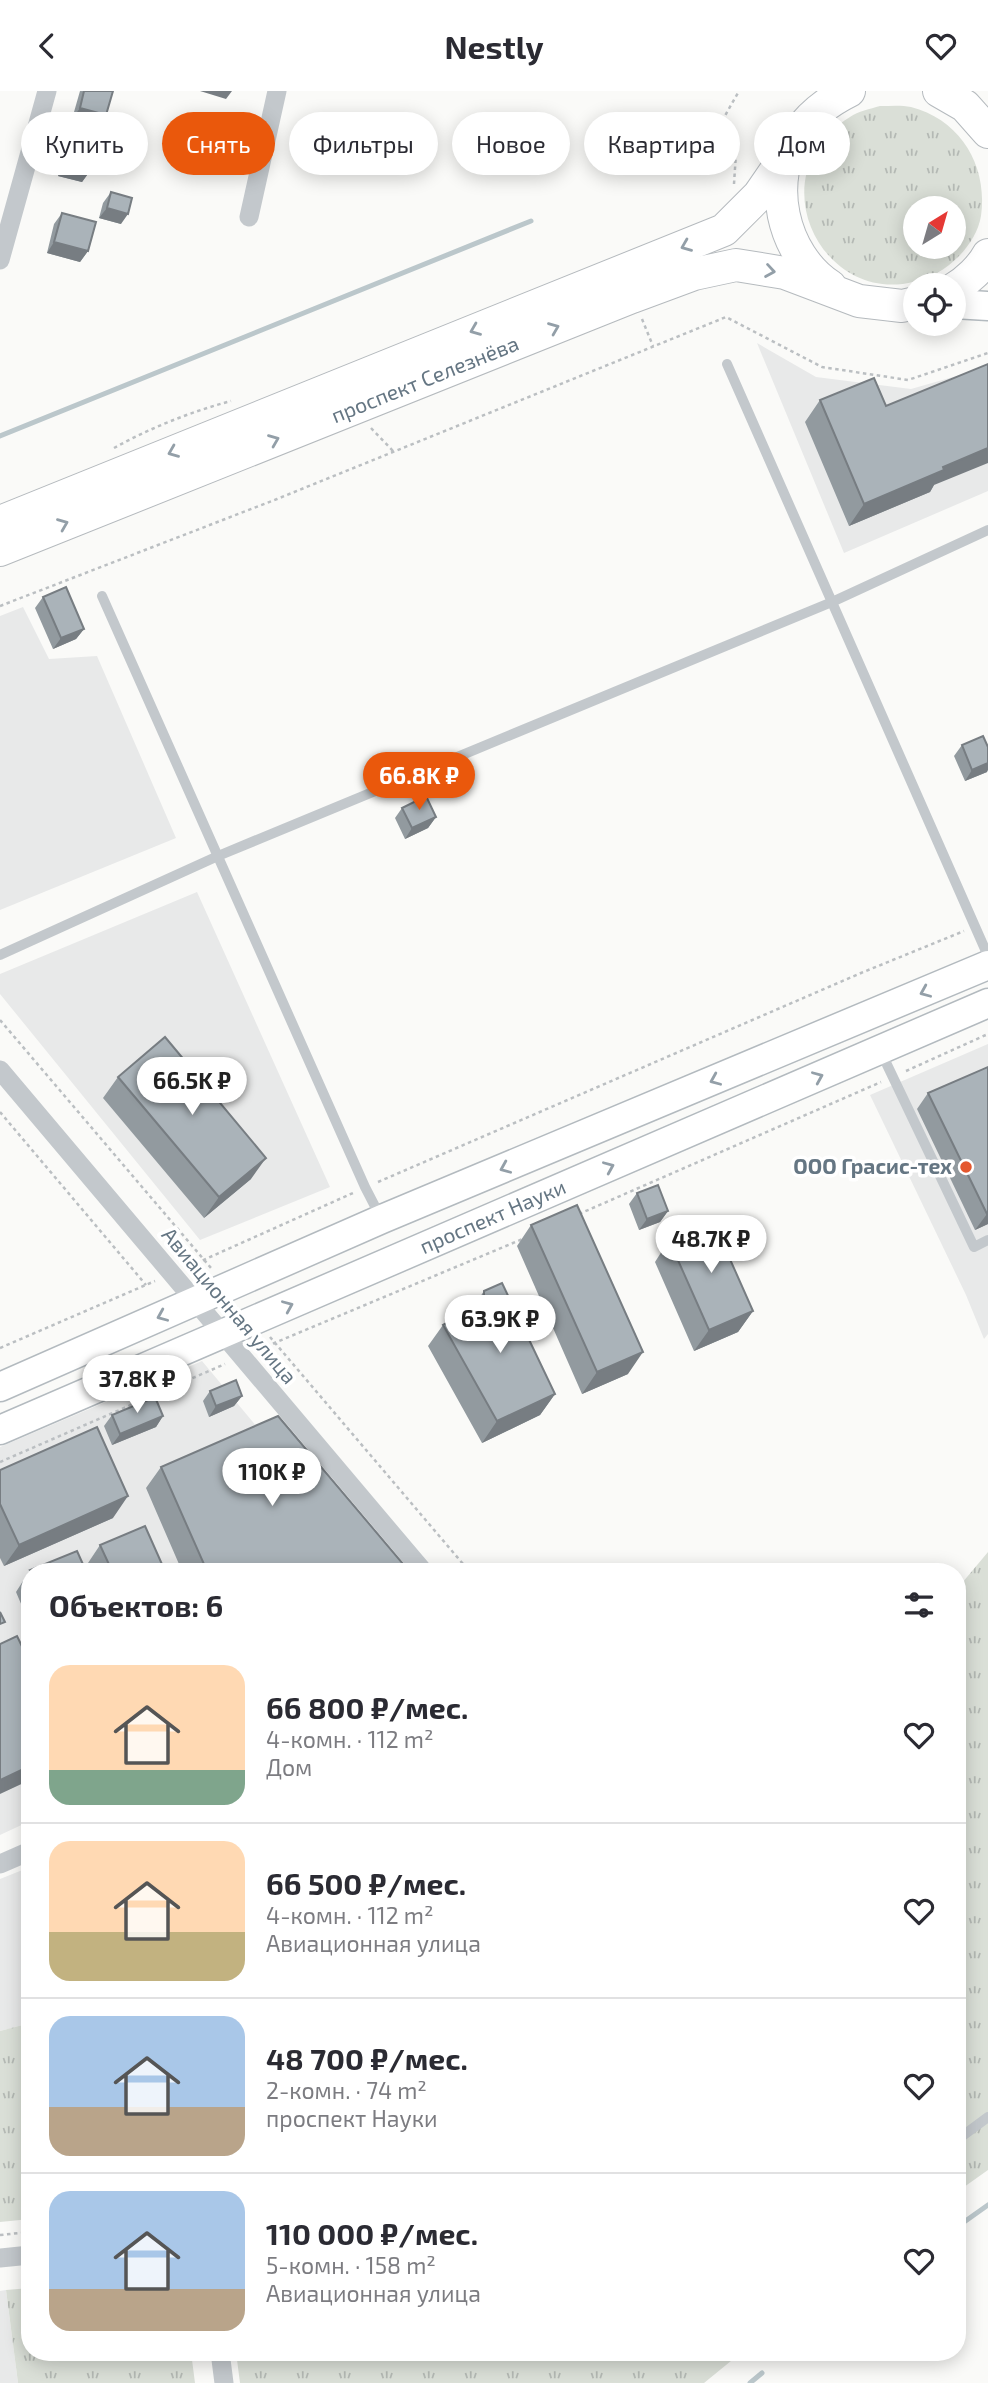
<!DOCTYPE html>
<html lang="ru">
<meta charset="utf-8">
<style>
body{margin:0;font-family:"Exo 2",sans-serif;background:#f7f7f7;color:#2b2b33;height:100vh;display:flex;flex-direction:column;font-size:26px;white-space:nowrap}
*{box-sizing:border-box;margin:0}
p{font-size:23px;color:#7c7c81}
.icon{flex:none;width:38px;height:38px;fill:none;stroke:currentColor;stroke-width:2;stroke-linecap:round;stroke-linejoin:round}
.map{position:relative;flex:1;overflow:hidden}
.details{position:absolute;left:21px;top:1472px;width:945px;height:798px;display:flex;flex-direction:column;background:#fff;border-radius:28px;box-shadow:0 4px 18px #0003}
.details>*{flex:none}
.hud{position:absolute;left:21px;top:21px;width:947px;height:63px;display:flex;gap:14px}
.needle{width:46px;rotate:37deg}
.buttons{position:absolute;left:903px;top:105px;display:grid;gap:14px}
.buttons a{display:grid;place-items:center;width:63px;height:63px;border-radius:50%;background:#fff;box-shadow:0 4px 18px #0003;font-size:35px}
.price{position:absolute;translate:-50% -60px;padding:0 16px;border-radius:24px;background:#fff;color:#222;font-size:23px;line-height:46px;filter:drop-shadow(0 2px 4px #0008)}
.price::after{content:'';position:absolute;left:50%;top:42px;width:21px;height:16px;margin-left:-10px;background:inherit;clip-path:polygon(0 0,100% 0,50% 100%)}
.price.active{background:#ea580c;color:#fff}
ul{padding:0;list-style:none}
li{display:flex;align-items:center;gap:21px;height:175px;padding:0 28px}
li+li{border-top:2px solid #e1e1e2}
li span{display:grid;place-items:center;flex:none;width:196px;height:140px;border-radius:21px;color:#555}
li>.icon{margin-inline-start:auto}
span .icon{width:84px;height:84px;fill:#fffc;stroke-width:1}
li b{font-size:30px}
h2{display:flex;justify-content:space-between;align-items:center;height:84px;padding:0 28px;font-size:30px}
.pill{padding:0 24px;border-radius:32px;background:#fff;box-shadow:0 4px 18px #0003;font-size:24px;line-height:63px}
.pill.active{background:#ea580c;color:#fff}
header{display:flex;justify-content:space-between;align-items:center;height:91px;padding:0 28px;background:#fff;font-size:32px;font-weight:700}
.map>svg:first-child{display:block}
.built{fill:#e8e9e9}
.grass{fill:url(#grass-tufts);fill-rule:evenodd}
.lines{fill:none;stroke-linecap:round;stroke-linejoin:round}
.stream{stroke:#bbc7cb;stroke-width:5}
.secondary-casing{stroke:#b3babf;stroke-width:31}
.primary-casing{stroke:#b5babe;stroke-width:34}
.path{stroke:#bbbfc2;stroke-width:2.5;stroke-dasharray:3.5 3.5;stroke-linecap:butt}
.lane{stroke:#c3c8cc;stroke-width:10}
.street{stroke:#c3c8cc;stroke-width:19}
.secondary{stroke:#fff;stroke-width:28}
.primary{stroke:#fff;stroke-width:32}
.wall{fill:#929a9f}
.shaded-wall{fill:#777d82}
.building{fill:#aab3b9;stroke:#777d82;stroke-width:2}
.oneway{stroke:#939fa8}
.poi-dot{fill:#e4572e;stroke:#fff;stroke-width:2.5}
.labels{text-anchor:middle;stroke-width:7;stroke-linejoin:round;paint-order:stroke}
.street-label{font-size:21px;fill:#657683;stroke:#fff}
.poi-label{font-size:21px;font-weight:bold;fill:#657683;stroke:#fff;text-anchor:end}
</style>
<header><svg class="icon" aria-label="back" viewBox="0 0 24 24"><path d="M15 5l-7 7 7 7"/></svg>Nestly<svg class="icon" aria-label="heart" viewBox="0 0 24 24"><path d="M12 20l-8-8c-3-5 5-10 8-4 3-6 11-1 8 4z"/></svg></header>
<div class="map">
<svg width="988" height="2292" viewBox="0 0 988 2292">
<defs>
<pattern id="grass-tufts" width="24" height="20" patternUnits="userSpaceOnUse" patternTransform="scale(1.75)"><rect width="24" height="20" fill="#dadfd7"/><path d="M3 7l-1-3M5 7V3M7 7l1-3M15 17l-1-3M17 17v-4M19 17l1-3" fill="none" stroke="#b4b9b4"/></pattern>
</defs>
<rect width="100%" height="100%" fill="#fafaf8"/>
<path class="built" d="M757 252 816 286 911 298 988 276V400L844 462Z
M23 516 49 568 97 565 176 747 0 819V525Z
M197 801 330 1096 200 1149 0 903V883Z
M988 953V1243L984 1248 966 1204 870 1004Z
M202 1270 377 1480H30V1730L0 1744V1356Z
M30 1776V1932L0 1940V1788Z
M6 2199 18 2292H0V2200Z"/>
<path class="grass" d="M880 15C890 15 902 14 911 16 961 29 988 75 981 125 977 149 957 171 937 182 832 236 749 87 850 26 858 20 870 18 880 15ZM954 117V156H915V117Z
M988 1461V2079L957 2101V1498Z
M30 1932V2128L0 2131V1940Z
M30 2197V2261H191L195 2292H18L6 2199Z
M236 2261H742L704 2292H240Z"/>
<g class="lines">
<path class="stream" d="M0 345 531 130
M957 2136 988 2114
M750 2292 762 2282"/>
<defs>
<g id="secondary">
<path d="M954 213 988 215"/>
<path d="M0 1296 382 1128 988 874"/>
<path id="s1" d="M0 1339 988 912"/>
</g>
<g id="primary">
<path d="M939 0 965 15 988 41"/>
<path d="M830 195C782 164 765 88 799 41 812 22 829 10 849 0"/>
<path d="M954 198C967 190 981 177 988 164"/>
<path d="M0 431 724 139 759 104 788 62"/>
<path id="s2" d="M0 459 632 206 694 183 736 174 785 182 859 210 902 215 915 212"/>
</g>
</defs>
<use href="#secondary" class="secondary-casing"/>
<use href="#primary" class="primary-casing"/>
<path class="path" d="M734 93 736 62 718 37 739 0
M642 228 653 255
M371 337 393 360
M114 357C150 337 190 321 231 310
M0 515 277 408 726 226 822 276 908 289 988 262
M0 929 211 1177
M906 980 988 943
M0 1021 146 1194
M378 1091 861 882 964 840
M579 1123 881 991
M190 1175 353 1102
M270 1246 469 1480
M0 1257 155 1190
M260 1258 525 1147
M0 1371 225 1273
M0 2144 30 2141"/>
<path class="lane" d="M727 273 988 865
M102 505 365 1096 381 1127
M0 864 218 765 832 511 988 439
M880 959 974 1156 988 1149
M957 2049 988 2026"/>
<path class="street" d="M249 126 277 0
M0 169 47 0
M0 979 423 1480
M0 1773 30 1760
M0 2167 30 2164
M220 2261 224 2292"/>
<use href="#secondary" class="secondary"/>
<use href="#primary" class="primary"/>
</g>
<path class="wall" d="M80 0H113L98 35 72 28Z
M72 49 90 80 82 91 58 85 65 60Z
M111 101 121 133 99 127 103 112Z
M62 122 88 160 80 171 47 162 54 133Z
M820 309 886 315 934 394 930 401 849 435 805 331Z
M43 506 84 538 76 548 53 558 35 517Z
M962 654 987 681 965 690 954 665Z
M402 717 436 726 428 737 405 748 395 727Z
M988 976V1133L975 1139 917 1018 928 1002Z
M118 986 251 1088 204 1127 103 1007Z
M637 1102 668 1120 660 1131 639 1139 629 1113Z
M531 1134 628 1283 582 1303 517 1155Z
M669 1149 753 1220 738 1241 694 1260 655 1171Z
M484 1200 555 1303 540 1324 482 1352 428 1255 443 1234 472 1218Z
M210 1300 242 1305 234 1315 209 1326 203 1310Z
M112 1324 163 1325 156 1336 112 1354 104 1335Z
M161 1376 409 1480H182L146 1397Z
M0 1379 113 1427 4 1475 0 1467Z
M100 1454 165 1480H88L86 1475Z
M30 1479 86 1480H30V1534L16 1501Z"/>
<path class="shaded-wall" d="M200 0H232L226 8Z
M80 17 106 24 98 35 72 28Z
M66 74 90 80 82 91 58 85Z
M107 117 128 123 121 133 99 127Z
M54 151 88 160 80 171 47 162Z
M988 357V372L934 394 930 401 849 435 864 413 943 376Z
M84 538 76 548 53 558 61 547Z
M988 672V679L987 681 965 690 972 679Z
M436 726 428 737 405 748 412 737Z
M266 1067 251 1088 204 1127 219 1106Z
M668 1120 660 1131 639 1139 647 1128Z
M988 1122V1133L975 1139 987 1123Z
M753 1220 738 1241 694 1260 709 1239Z
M643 1261 628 1283 582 1303 597 1281Z
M555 1303 540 1324 482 1352 497 1330Z
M242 1305 234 1315 209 1326 216 1315Z
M163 1325 156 1336 112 1354 120 1343Z
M128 1405 113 1427 4 1475 19 1454Z
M30 1675V1689L0 1703V1689Z"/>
<path class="building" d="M84 0H113L106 24 80 17Z
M72 49 96 56 90 80 66 74Z
M111 101 132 107 128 123 107 117Z
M62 122 96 131 88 160 54 151Z
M988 273V357L943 376 944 379 864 413 820 309 874 287 886 315Z
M66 496 84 538 61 547 43 506Z
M983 645 988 656V672L972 679 962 654Z
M426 705 436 726 412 737 402 717Z
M165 946 266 1067 219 1106 118 986Z
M988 976V1122L987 1123 928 1002Z
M658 1094 668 1120 647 1128 637 1102Z
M577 1114 643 1261 597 1281 531 1134Z
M713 1130 753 1220 709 1239 669 1149Z
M502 1192 555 1303 497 1330 443 1234 484 1211V1200Z
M236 1289 242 1305 216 1315 210 1300Z
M155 1306 163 1325 120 1343 112 1324Z
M278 1325 409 1480H207L161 1376Z
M97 1336 128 1405 19 1454 0 1413V1379Z
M145 1435 165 1480H112L100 1454Z
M77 1460 86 1480H31L30 1479Z
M700 1474 704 1480H691Z
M0 1521 5 1531 0 1533Z
M17 1545 30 1572V1675L0 1689V1553Z"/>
<defs><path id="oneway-chevron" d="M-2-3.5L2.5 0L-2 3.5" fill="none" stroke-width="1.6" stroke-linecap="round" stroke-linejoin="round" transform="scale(1.75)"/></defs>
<g class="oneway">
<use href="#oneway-chevron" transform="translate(686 155) rotate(158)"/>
<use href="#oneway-chevron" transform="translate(770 180) rotate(9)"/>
<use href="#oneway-chevron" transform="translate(554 237) rotate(-22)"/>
<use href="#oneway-chevron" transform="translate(475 239) rotate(158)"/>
<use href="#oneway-chevron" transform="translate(274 349) rotate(-22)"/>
<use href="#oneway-chevron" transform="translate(173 361) rotate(158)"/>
<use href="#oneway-chevron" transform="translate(63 433) rotate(-22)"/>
<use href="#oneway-chevron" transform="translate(925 901) rotate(157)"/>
<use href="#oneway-chevron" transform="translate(818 986) rotate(-23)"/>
<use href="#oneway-chevron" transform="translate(715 989) rotate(157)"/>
<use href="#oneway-chevron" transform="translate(609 1076) rotate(-23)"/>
<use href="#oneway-chevron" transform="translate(505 1077) rotate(157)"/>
<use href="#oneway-chevron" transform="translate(288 1215) rotate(-23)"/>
<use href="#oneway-chevron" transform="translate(162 1225) rotate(157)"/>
</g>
<circle class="poi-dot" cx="966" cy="1076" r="7"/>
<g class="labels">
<g class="street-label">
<text dy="7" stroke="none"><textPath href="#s2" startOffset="458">проспект Селезнёва</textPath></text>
<text dy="7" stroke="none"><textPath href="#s1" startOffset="537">проспект Науки</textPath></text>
<text transform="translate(229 1215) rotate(50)" y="7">Авиационная улица</text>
</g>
<g class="poi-label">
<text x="952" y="1083">ООО Грасис-тех</text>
</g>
</g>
</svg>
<div class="buttons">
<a><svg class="needle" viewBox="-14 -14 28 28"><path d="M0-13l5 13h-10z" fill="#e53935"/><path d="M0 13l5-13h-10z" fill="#7c7c81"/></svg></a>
<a><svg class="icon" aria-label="locate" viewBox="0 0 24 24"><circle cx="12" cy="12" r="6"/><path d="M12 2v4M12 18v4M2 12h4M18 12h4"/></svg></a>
</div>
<b class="price active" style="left:419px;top:721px">66.8K ₽</b>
<b class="price" style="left:192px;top:1026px">66.5K ₽</b>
<b class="price" style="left:711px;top:1184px">48.7K ₽</b>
<b class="price" style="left:500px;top:1264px">63.9K ₽</b>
<b class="price" style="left:137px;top:1324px">37.8K ₽</b>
<b class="price" style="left:272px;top:1417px">110K ₽</b>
<div class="hud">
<a class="pill">Купить</a>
<a class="pill active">Снять</a>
<a class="pill">Фильтры</a>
<a class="pill">Новое</a>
<a class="pill">Квартира</a>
<a class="pill">Дом</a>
</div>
<section class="details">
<h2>Объектов: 6<svg class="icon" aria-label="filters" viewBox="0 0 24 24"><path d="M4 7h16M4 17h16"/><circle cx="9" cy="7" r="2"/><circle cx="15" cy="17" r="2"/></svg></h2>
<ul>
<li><span style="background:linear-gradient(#ffd9b3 75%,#7fa58c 0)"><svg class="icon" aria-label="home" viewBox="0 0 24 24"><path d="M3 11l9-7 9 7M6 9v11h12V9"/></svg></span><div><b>66 800 ₽/мес.</b><p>4-комн. · 112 m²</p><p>Дом</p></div><svg class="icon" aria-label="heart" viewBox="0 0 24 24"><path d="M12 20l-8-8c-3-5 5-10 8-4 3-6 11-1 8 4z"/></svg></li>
<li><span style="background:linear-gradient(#ffd9b3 65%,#c2b280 0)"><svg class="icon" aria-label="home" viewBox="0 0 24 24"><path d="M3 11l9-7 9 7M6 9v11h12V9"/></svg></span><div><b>66 500 ₽/мес.</b><p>4-комн. · 112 m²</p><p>Авиационная улица</p></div><svg class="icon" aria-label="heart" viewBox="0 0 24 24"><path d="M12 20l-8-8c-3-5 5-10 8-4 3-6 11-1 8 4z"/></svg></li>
<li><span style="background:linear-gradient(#a9c7e8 65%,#b9a48a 0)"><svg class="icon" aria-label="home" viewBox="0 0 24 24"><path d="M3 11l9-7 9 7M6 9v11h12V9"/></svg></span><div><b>48 700 ₽/мес.</b><p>2-комн. · 74 m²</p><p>проспект Науки</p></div><svg class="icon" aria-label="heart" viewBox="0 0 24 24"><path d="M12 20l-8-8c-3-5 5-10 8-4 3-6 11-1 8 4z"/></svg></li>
<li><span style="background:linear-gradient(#a9c7e8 70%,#b9a48a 0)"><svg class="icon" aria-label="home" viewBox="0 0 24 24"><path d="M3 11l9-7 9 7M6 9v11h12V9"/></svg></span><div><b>110 000 ₽/мес.</b><p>5-комн. · 158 m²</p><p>Авиационная улица</p></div><svg class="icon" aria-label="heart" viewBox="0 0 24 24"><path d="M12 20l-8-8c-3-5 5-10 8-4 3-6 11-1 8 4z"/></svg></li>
</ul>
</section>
</div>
